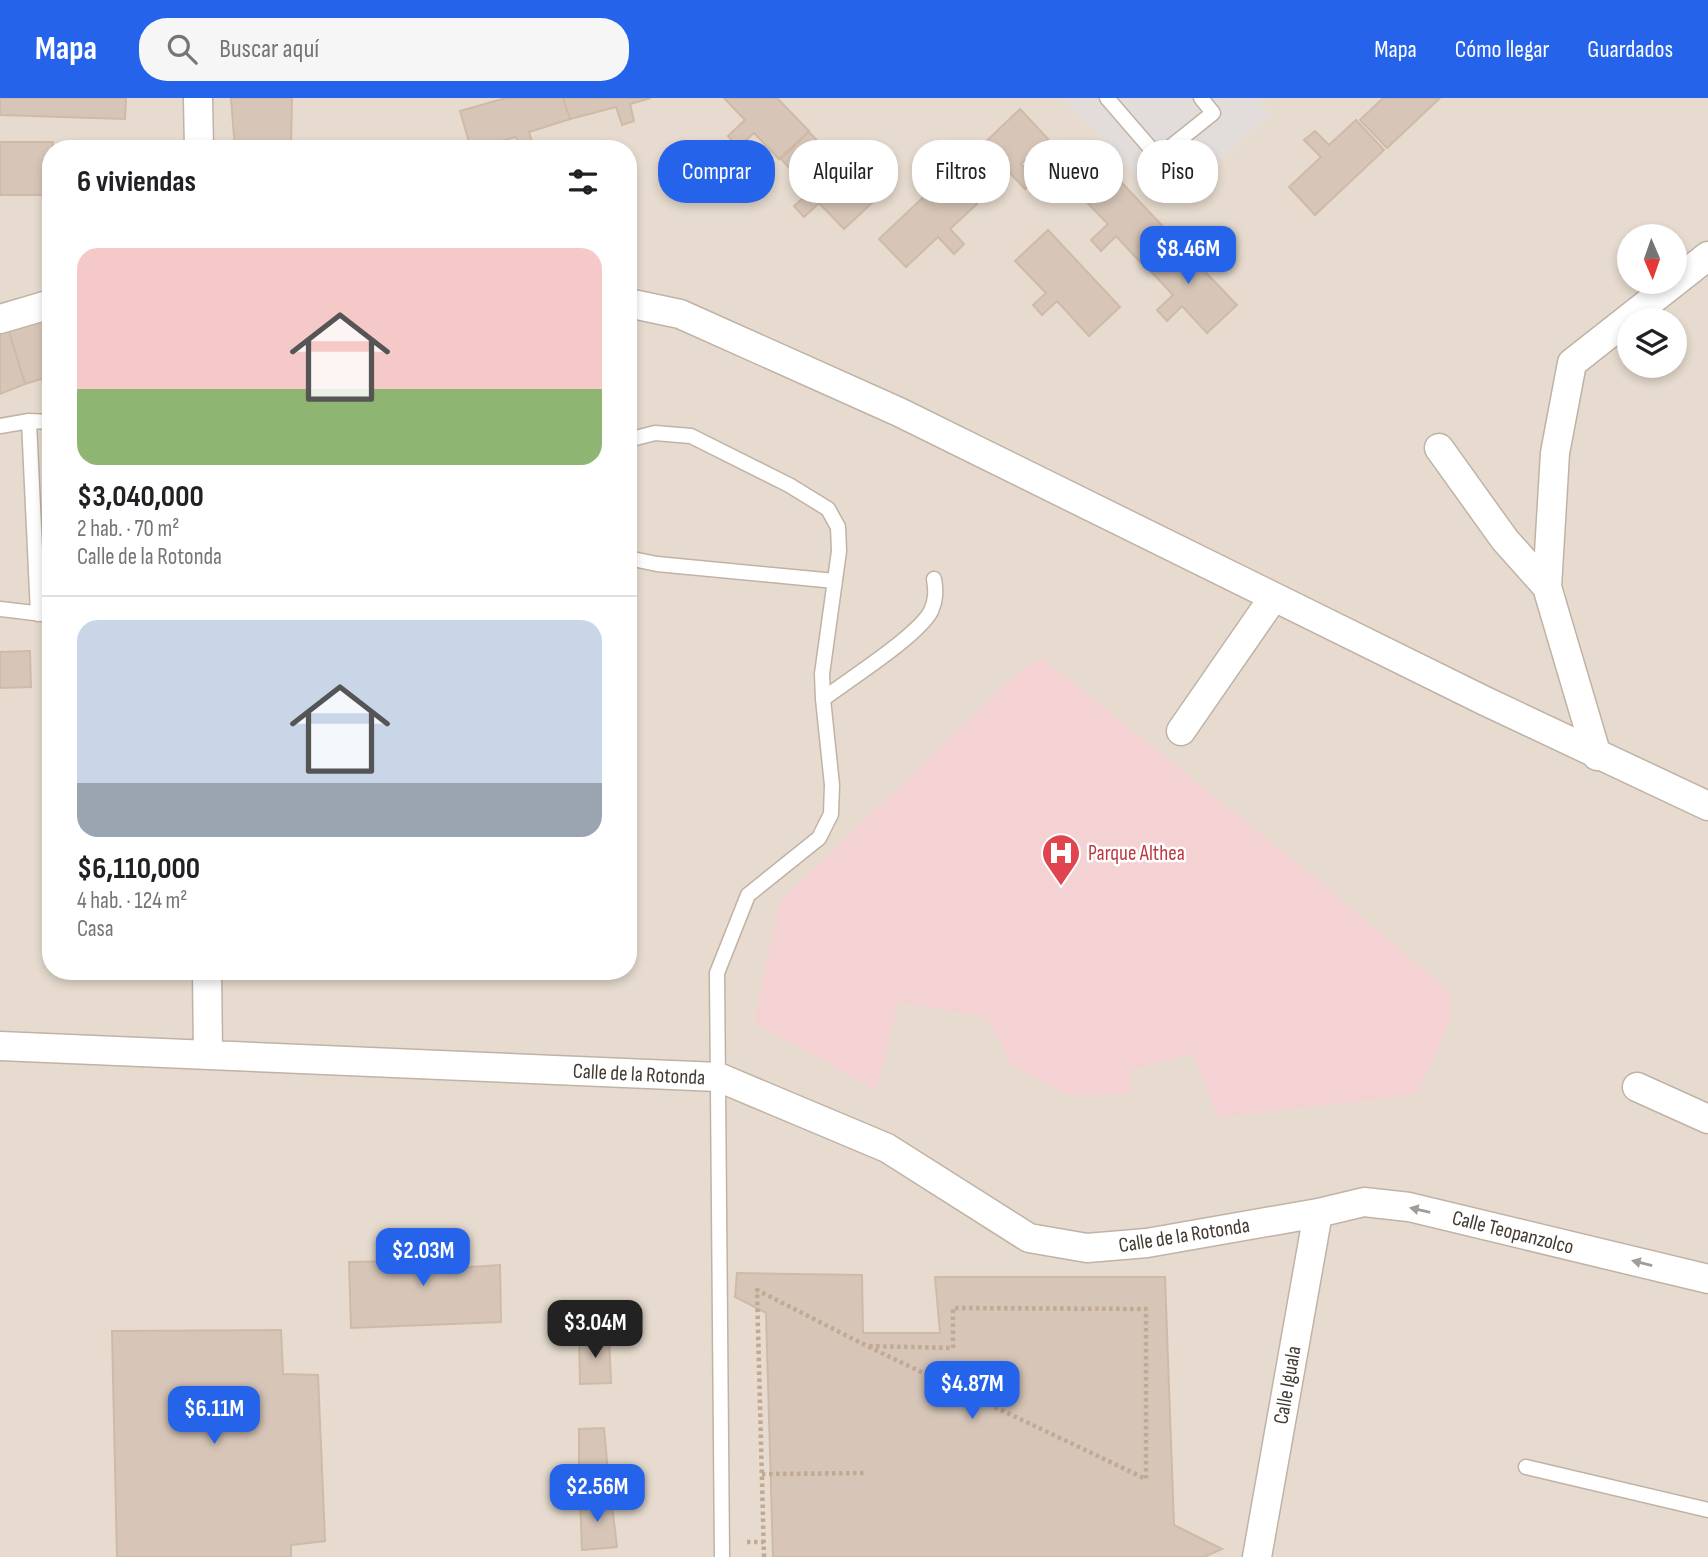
<!DOCTYPE html>
<html lang="es">
<meta charset="utf-8">
<style>
body{margin:0;font-family:"Sofia Sans Condensed",sans-serif;background:#f6f6f6;color:#202124;height:100vh;display:flex;flex-direction:column;font-size:26px;white-space:nowrap}
*{box-sizing:border-box;margin:0}
p{font-size:23px;color:#757577}
.icon{flex:none;width:38px;height:38px;fill:none;stroke:currentColor;stroke-width:2;stroke-linecap:round;stroke-linejoin:round}
.map{position:relative;flex:1;overflow:hidden}
.side{position:absolute;left:42px;top:42px;width:595px;height:840px;display:flex;flex-direction:column;background:#fff;border-radius:28px;box-shadow:0 4px 10px #0003}
.side>*{flex:none}
.hud{position:absolute;left:658px;top:42px;width:665px;height:63px;display:flex;gap:14px}
.needle{width:46px;rotate:178deg}
.controls{position:absolute;left:1617px;top:126px;display:grid;gap:14px}
.controls a{display:grid;place-items:center;width:70px;height:70px;border-radius:50%;background:#fff;box-shadow:0 4px 10px #0003;font-size:35px}
.price{position:absolute;translate:-50% -60px;padding:0 16px;border-radius:14px;background:#2563eb;color:#fff;font-size:23px;line-height:46px;filter:drop-shadow(0 2px 4px #0008)}
.price::after{content:'';position:absolute;left:50%;top:42px;width:21px;height:16px;margin-left:-10px;background:inherit;clip-path:polygon(0 0,100% 0,50% 100%)}
.price.current{background:#222;color:#fff}
ul{padding:0;list-style:none}
li{display:grid;align-content:center;gap:14px;height:371px;padding:0 35px}
li+li{border-top:2px solid #e0e0e0}
li span{display:grid;place-items:center;height:217px;border-radius:21px;color:#555}
li>.icon{margin-inline-start:auto}
span .icon{width:126px;height:126px;fill:#fffc;stroke-width:1}
li b{font-size:30px}
h2{display:flex;justify-content:space-between;align-items:center;height:84px;padding:0 35px;font-size:30px}
.chip{padding:0 24px;border-radius:28px;background:#fff;box-shadow:0 4px 10px #0003;font-size:24px;line-height:63px}
.chip.current{background:#2563eb;color:#fff}
header{display:flex;align-items:center;gap:42px;box-sizing:border-box;height:98px;padding:0 35px;background:#2563eb;color:#fff}
header strong{font-size:33px}
nav{display:flex;gap:38px;margin-inline-start:auto;font-size:24px}
.search{width:490px;height:63px;background:#f6f6f6;display:flex;align-items:center;gap:18px;box-sizing:border-box;padding:0 24px;border-radius:28px;color:#757577;font-size:26px}
.map>svg:first-child{display:block}
.residential{fill:#e6dbce;fill-rule:evenodd}
.medical{fill:#f4d2d3}
.parking{fill:#e2ddda}
.building{fill:#d7c6b8;stroke:#cfbaa8;stroke-width:2}
.lines{fill:none;stroke-linecap:round;stroke-linejoin:round}
.lane-casing{stroke:#c0b3a6;stroke-width:17}
.street-casing{stroke:#c0b3a6;stroke-width:31}
.path{stroke:#c1a993;stroke-width:4.5;stroke-dasharray:3.5 3.5;stroke-linecap:butt}
.lane{stroke:#fff;stroke-width:14}
.street{stroke:#fff;stroke-width:28}
.oneway{fill:#a19c98}
.labels{text-anchor:middle;stroke-width:5;stroke-linejoin:round;paint-order:stroke}
.health-label{font-size:21px;fill:#be3a42;stroke:#fff;text-anchor:start}
.street-label{font-size:21px;fill:#433a31;stroke:#fff}
</style>
<header>
<strong>Mapa</strong>
<div class="search"><svg class="icon" aria-label="search" viewBox="0 0 24 24"><circle cx="10" cy="10" r="6"/><path d="M15 15l6 6"/></svg>Buscar aquí</div>
<nav><a>Mapa</a><a>Cómo llegar</a><a>Guardados</a></nav>
</header>
<div class="map">
<svg width="1708" height="1459" viewBox="0 0 1708 1459">
<rect width="100%" height="100%" fill="#f2eae1"/>
<path class="residential" d="M0 0H1708V1459H0ZM51 51H628V873H51ZM1629 138H1675V184H1629ZM1629 222H1675V268H1629Z"/>
<path class="medical" d="M1042 560 1310 775 1449 893 1452 920 1417 996 1218 1020 1193 956 1129 973 1133 996 1067 998 1011 966 986 919 899 904 876 992 756 926V913L780 803 1022 571Z"/>
<path class="parking" d="M1064 0H1257L1271 16 1167 110Z"/>
<path class="building" d="M0 0H126L125 21 0 17Z
M231 0H292L291 51H235Z
M506 0H563L570 21 529 34 534 51H520L516 39 471 51 460 13Z
M563 0H651L630 6 634 23 622 27 616 9 570 21Z
M724 0H777L809 33 779 61 754 35 738 49 728 38 745 22Z
M1383 0H1440L1387 50 1360 22Z
M1020 11 1048 41 1021 66 1035 81 1025 91 1009 74 977 104 951 77Z
M1356 22 1384 52 1315 117 1289 89 1321 59 1304 42 1315 33 1329 47Z
M809 34 874 103 844 131 819 105 804 119 794 108 811 93 781 61Z
M0 44H53L51 97H0Z
M1106 68 1171 137 1141 165 1116 138 1101 153 1091 142 1108 126 1077 94Z
M948 76 977 106 950 131 964 146 954 156 938 139 906 169 879 141Z
M1048 132 1120 209 1089 238 1057 203 1042 217 1033 207 1046 195 1015 163Z
M1171 138 1237 207 1207 235 1182 208 1167 223 1157 212 1173 197 1143 165Z
M51 214V278L25 286 7 227Z
M7 227 25 286 0 296V230Z
M30 553 31 589 0 590V554Z
M455 1140V1170L500 1167 501 1224 351 1230 349 1164 395 1163V1141Z
M737 1175 862 1177 863 1235H940L935 1179H1165L1174 1427 1222 1451 1204 1459H773L766 1215 735 1199Z
M281 1232 283 1276 318 1277 325 1443 291 1447V1459H117L112 1233Z
M579 1238 609 1240 611 1285 580 1286Z
M604 1330 609 1386H579V1331Z
M611 1399 617 1449 582 1452 580 1400Z"/>
<g class="lines">
<defs>
<path id="lane" d="M1107 0 1158 59 1213 15 1201 0
M29 323 38 516
M0 328 29 323 51 324
M628 342 655 335 691 338 789 387 828 411 838 429 839 453 822 576 823 601 832 687 831 716 819 740 748 797 717 875 722 1459
M628 460 657 466 835 483
M0 511 51 517
M823 601C848 582 918 538 931 513 936 502 936 493 934 481
M1526 1369 1708 1412"/>
<path id="street" d="M198 0 199 51
M628 205 680 216 899 314 1485 603 1708 708
M0 221 51 206
M1439 350 1505 442 1547 489
M1181 633 1273 500
M1597 658 1547 489 1555 355 1572 265 1708 158
M207 873 208 956
M0 948 718 979 887 1050 1029 1140 1087 1150 1147 1145 1318 1115 1364 1104 1409 1109 1708 1181
M1637 989 1708 1021
M1257 1459 1318 1115"/>
</defs>
<use href="#lane" class="lane-casing"/>
<use href="#street" class="street-casing"/>
<path class="path" d="M762 1376 865 1375
M747 1444H764
M764 1459 757 1192 861 1245 867 1248 1146 1381V1211L953 1210V1250L867 1248"/>
<use href="#lane" class="lane"/>
<use href="#street" class="street"/>
</g>
<defs><path id="oneway-solid" d="M-6-.8H1V-3.2L6.5 0L1 3.2V.8H-6Z" transform="scale(1.75)"/></defs>
<g class="oneway">
<use href="#oneway-solid" transform="translate(1420 1112) rotate(-167)"/>
<use href="#oneway-solid" transform="translate(1642 1165) rotate(-166)"/>
</g>
<defs>
<symbol id="hospital-pin" viewBox="-11 -11 22 30"><path d="M0 17L-7.5 6A9.5 9.5 0 1 1 7.5 6Z" fill="#e0444e" stroke="#fff"/><path d="M-5-5h3v3.5h4V-5h3V5h-3V1.5h-4V5h-3Z" fill="#fff"/></symbol>
</defs>
<g fill-rule="evenodd">
<use href="#hospital-pin" x="1039" y="733" width="44" height="60"/>
</g>
<g class="labels">
<g class="health-label">
<text x="1088" y="762">Parque Althea</text>
</g>
<g class="street-label">
<text transform="translate(639 976) rotate(3)" y="7">Calle de la Rotonda</text>
<text transform="translate(1513 1134) rotate(14)" y="7">Calle Teopanzolco</text>
<text transform="translate(1184 1137) rotate(-9)" y="7">Calle de la Rotonda</text>
<text transform="translate(1287 1287) rotate(-80)" y="7">Calle Iguala</text>
</g>
</g>
</svg>
<div class="controls">
<a><svg class="needle" viewBox="-14 -14 28 28"><path d="M0-13l5 13h-10z" fill="#e53935"/><path d="M0 13l5-13h-10z" fill="#757577"/></svg></a>
<a><svg class="icon" aria-label="layers" viewBox="0 0 24 24"><path d="M12 4l9 5-9 5-9-5zM3 14l9 5 9-5"/></svg></a>
</div>
<b class="price" style="left:1188px;top:188px">$8.46M</b>
<b class="price" style="left:423px;top:1190px">$2.03M</b>
<b class="price current" style="left:595px;top:1262px">$3.04M</b>
<b class="price" style="left:972px;top:1323px">$4.87M</b>
<b class="price" style="left:214px;top:1348px">$6.11M</b>
<b class="price" style="left:597px;top:1426px">$2.56M</b>
<div class="hud">
<a class="chip current">Comprar</a>
<a class="chip">Alquilar</a>
<a class="chip">Filtros</a>
<a class="chip">Nuevo</a>
<a class="chip">Piso</a>
</div>
<section class="side">
<h2>6 viviendas<svg class="icon" aria-label="filters" viewBox="0 0 24 24"><path d="M4 7h16M4 17h16"/><circle cx="9" cy="7" r="2"/><circle cx="15" cy="17" r="2"/></svg></h2>
<ul>
<li><span style="background:linear-gradient(#f6c9c9 65%,#8fb573 0)"><svg class="icon" aria-label="home" viewBox="0 0 24 24"><path d="M3 11l9-7 9 7M6 9v11h12V9"/></svg></span><div><b>$3,040,000</b><p>2 hab. · 70 m²</p><p>Calle de la Rotonda</p></div></li>
<li><span style="background:linear-gradient(#c9d6e8 75%,#9aa5b1 0)"><svg class="icon" aria-label="home" viewBox="0 0 24 24"><path d="M3 11l9-7 9 7M6 9v11h12V9"/></svg></span><div><b>$6,110,000</b><p>4 hab. · 124 m²</p><p>Casa</p></div></li>
</ul>
</section>
</div>
